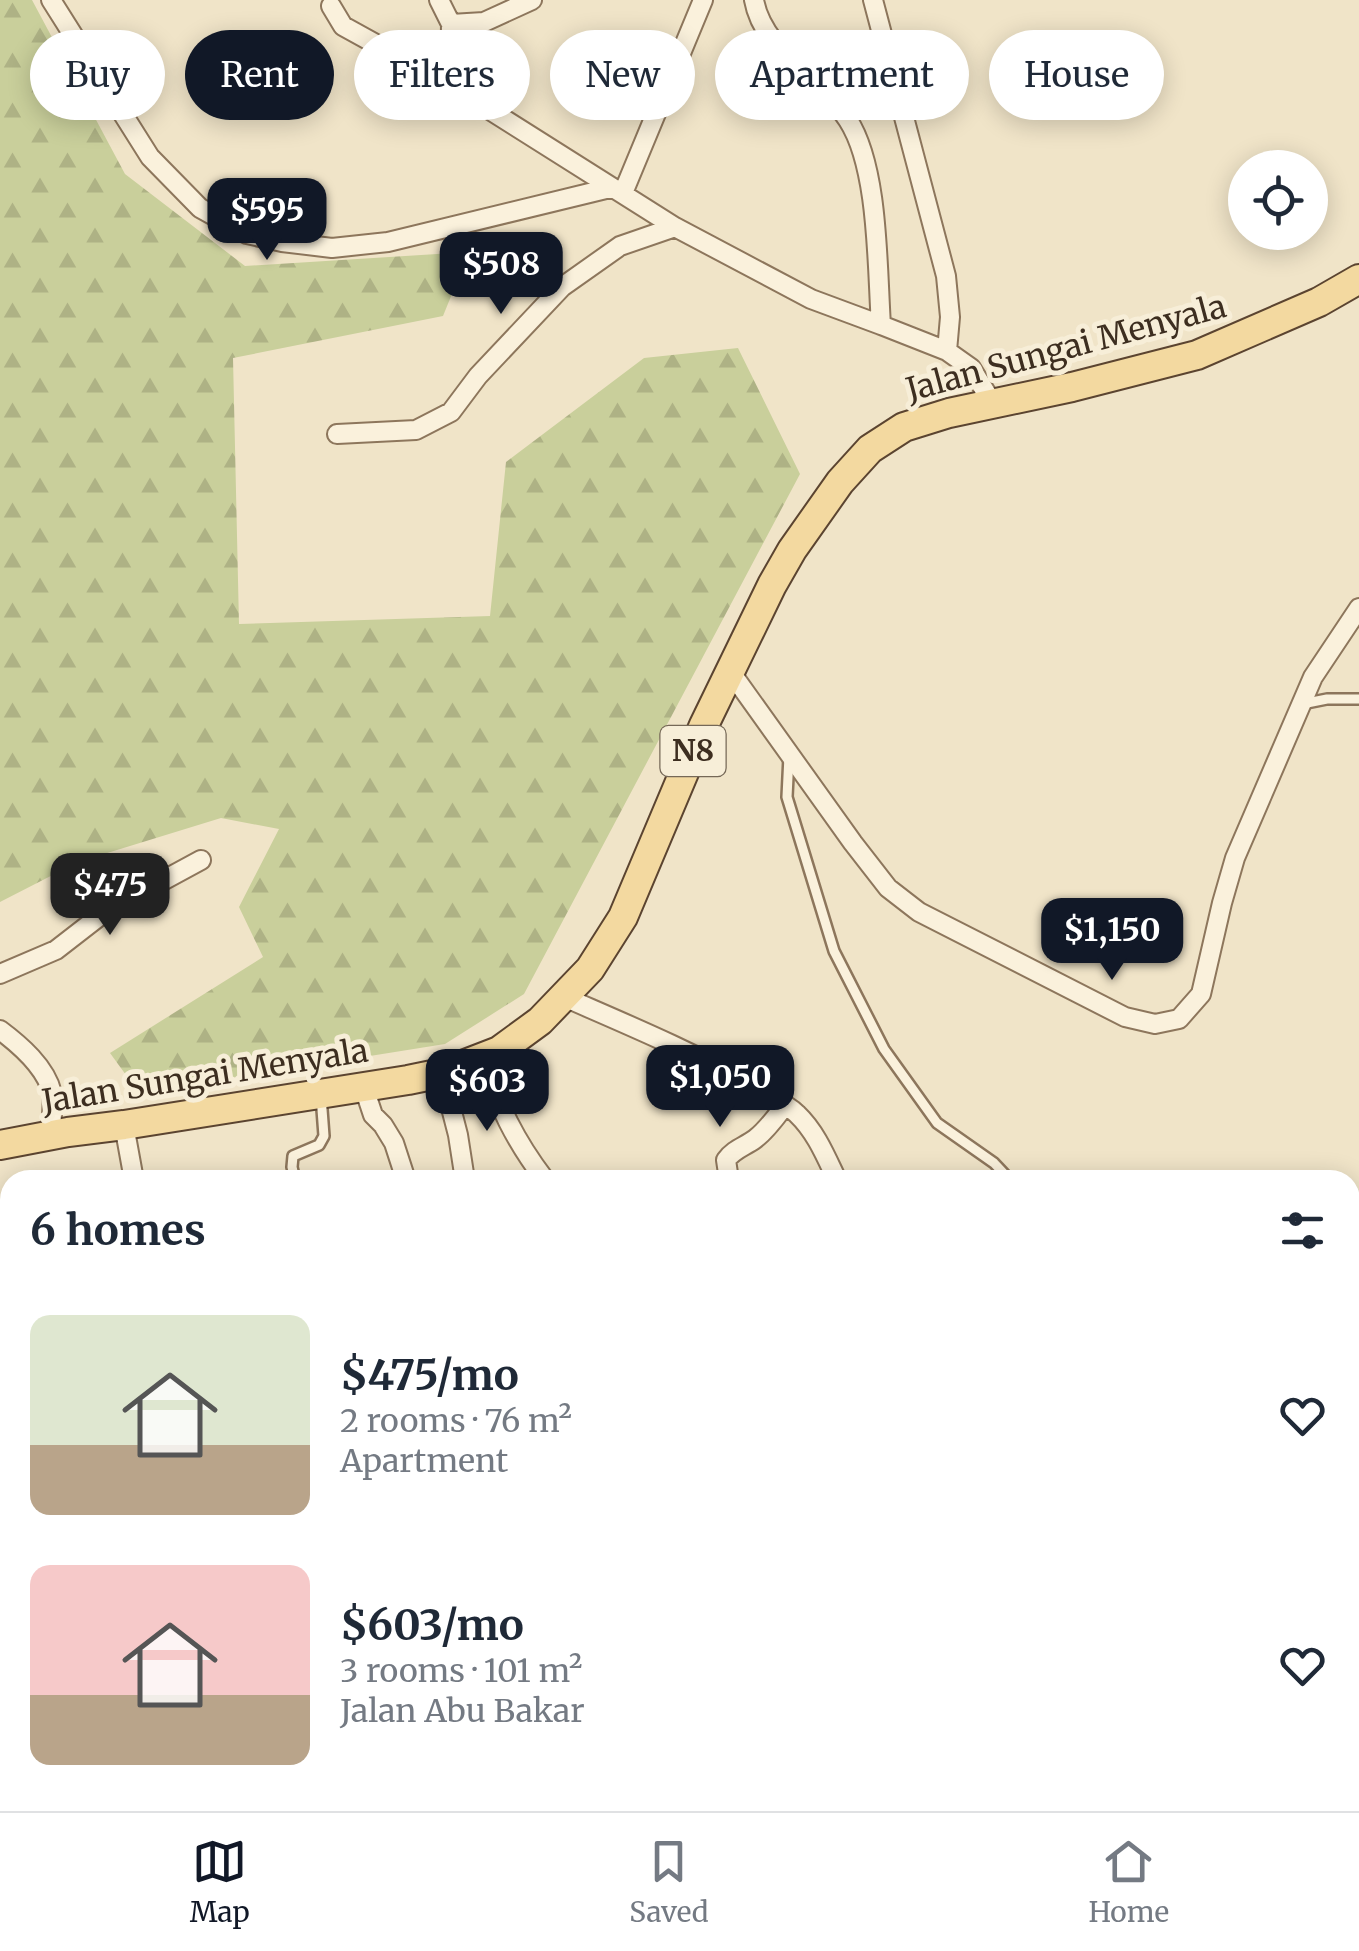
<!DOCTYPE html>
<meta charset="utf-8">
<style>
body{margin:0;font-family:Merriweather,serif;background:#f2f2f3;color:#1f2937;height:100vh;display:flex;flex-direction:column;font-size:38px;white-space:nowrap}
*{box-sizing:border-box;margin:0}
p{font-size:32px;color:#747a83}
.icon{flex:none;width:55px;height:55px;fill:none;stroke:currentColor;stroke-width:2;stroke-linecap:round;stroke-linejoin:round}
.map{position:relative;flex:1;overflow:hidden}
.side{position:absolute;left:0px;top:1170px;width:1360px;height:642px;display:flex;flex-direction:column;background:#fff;border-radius:30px 30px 0 0;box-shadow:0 5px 25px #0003}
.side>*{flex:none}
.guide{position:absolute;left:30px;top:30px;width:1300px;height:90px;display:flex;gap:20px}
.buttons{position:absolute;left:1228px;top:150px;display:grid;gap:20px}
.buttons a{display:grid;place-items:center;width:100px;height:100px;border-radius:50%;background:#fff;box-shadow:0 5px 25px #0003;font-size:50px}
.price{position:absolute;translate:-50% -85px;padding:0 22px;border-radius:20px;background:#111827;color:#fff;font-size:32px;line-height:65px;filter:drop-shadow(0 2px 5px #0008)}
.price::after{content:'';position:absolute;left:50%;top:60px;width:30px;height:22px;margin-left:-15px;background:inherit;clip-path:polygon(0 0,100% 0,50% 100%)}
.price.on{background:#222;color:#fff}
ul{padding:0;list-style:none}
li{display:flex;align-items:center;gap:30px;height:250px;padding:0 30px}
li span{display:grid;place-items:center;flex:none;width:280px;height:200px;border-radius:20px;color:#555}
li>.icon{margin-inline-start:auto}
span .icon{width:120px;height:120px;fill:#fffc;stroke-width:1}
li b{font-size:42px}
h2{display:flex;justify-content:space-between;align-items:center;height:120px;padding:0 30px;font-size:42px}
.pill{padding:0 35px;border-radius:45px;background:#fff;box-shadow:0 5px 25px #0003;font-size:35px;line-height:90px}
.pill.on{background:#111827;color:#fff}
.tabs{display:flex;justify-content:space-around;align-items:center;height:140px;border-top:2px solid #e0e1e3;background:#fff;font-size:28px;color:#747a83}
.tabs a{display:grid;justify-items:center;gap:5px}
.tabs .on{color:#111827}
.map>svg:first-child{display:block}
.forest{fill:url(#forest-firs)}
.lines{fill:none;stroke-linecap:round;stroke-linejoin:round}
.service-casing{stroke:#8d765c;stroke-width:14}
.minor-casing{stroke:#8d765c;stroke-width:22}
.primary-casing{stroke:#5b4430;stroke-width:32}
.service{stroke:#faf1dc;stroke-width:9}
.minor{stroke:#faf1dc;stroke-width:18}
.primary{stroke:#f3d9a0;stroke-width:28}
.labels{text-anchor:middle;stroke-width:10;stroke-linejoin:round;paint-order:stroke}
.shield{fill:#f7eed8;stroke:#756857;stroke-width:2.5}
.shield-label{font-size:30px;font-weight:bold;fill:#3d2e20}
.street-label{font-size:32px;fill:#3d2e20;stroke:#f7eed8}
</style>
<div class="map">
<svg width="1359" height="1811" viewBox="0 0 1359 1811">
<defs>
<pattern id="forest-firs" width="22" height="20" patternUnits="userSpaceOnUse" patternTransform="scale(2.5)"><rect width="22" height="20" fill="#c9cf9b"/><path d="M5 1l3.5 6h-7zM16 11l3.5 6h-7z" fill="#aeb285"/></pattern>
</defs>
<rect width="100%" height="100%" fill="#f0e4c8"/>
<path class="forest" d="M0 0H32L125 174 245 266 469 252 443 316 233 358 239 624 490 616 506 462 644 358 738 348 800 474 524 994 445 1044 139 1093 110 1053 263 957 239 907 279 829 221 818 78 862 0 902Z"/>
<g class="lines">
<defs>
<path id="service" d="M1302 704 1327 699H1359
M789 756 787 797 834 951 884 1049 937 1123 994 1163 1010 1180
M295 1180 292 1167 293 1156 319 1145 324 1136 321 1096"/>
<path id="minor" d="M51 0 150 157 200 208 247 234 282 242 332 248 388 242 610 188
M439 0 451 24 450 85
M754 0C763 51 821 79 848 120 879 168 877 267 881 325L947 351 971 368 993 404
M873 0 946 276 950 317 947 351
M331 6 343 26 450 85 675 227 811 299 881 325
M451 24 484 22 532 0
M623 193 703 0
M337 434 416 430 451 412 478 376 562 287 620 246 675 227
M730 671 853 843 888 888 919 912 1125 1017 1155 1024 1179 1019 1201 994 1222 903 1235 858 1313 677 1359 608
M0 974 56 950 105 912 201 860
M564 997C628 1025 691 1051 752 1086 766 1095 785 1102 797 1114 816 1132 826 1157 837 1180
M0 1030C20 1045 46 1067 52 1093 54 1106 51 1122 50 1135
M483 1059C499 1107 514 1139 545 1180
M442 1073 458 1135 465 1180
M364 1088 373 1115 383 1125 394 1143 406 1180
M124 1125 134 1180
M729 1180 726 1160C734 1149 744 1147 755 1139 767 1130 776 1117 785 1105
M1350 1587 1359 1576
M0 1786 10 1784
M201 1802 222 1811
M500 1802V1811
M668 1802 670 1811
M1028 1802 1030 1811
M1347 1802 1348 1811
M1140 1811 1148 1802"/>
<path id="primary" d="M0 1145 68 1132 124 1125 408 1080 442 1073 499 1051 540 1021 590 969 623 917 704 725 772 585 792 550 840 482 870 449 904 427 949 413 1072 387 1197 355 1319 302 1359 279"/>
</defs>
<use href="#service" class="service-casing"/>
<use href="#minor" class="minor-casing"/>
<use href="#primary" class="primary-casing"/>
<use href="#service" class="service"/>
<use href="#minor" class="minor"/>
<use href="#primary" class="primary"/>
</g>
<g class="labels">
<rect class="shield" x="660.5" y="726" width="65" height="50" rx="8"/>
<g class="shield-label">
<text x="693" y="761">N8</text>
</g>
<g class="street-label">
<text transform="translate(1066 348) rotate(-15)" y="11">Jalan Sungai Menyala</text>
<text transform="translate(205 1076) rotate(-9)" y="11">Jalan Sungai Menyala</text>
</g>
</g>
</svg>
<div class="buttons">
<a><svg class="icon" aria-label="locate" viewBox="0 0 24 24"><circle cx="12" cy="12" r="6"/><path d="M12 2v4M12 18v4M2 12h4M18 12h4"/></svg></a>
</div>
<b class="price" style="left:267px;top:263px">$595</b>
<b class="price" style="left:501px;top:317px">$508</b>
<b class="price on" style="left:110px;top:938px">$475</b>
<b class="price" style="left:1112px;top:983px">$1,150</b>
<b class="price" style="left:720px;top:1130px">$1,050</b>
<b class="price" style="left:487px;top:1134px">$603</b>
<div class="guide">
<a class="pill">Buy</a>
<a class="pill on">Rent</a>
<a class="pill">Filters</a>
<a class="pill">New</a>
<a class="pill">Apartment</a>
<a class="pill">House</a>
</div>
<section class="side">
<h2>6 homes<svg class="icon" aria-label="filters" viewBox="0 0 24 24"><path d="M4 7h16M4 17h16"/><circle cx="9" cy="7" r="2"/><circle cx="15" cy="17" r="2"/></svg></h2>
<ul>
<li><span style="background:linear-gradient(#dfe7d0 65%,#b9a48a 0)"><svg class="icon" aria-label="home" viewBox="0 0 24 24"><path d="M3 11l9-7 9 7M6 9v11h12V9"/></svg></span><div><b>$475/mo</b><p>2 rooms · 76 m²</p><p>Apartment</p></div><svg class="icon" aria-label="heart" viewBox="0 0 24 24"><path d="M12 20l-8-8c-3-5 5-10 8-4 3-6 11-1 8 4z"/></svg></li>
<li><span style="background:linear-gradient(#f6c9c9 65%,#b9a48a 0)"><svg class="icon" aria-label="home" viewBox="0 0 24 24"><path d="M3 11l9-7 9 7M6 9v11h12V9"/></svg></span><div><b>$603/mo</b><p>3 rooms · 101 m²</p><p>Jalan Abu Bakar</p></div><svg class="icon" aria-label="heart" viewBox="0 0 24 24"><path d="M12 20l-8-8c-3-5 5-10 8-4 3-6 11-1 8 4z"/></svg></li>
</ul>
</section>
</div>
<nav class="tabs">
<a class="on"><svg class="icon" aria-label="map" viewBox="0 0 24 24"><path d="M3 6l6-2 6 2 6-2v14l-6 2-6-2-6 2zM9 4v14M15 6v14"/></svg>Map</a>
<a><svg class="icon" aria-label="saved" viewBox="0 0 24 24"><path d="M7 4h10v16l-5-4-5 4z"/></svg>Saved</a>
<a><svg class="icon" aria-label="home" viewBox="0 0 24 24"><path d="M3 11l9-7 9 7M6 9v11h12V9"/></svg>Home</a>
</nav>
